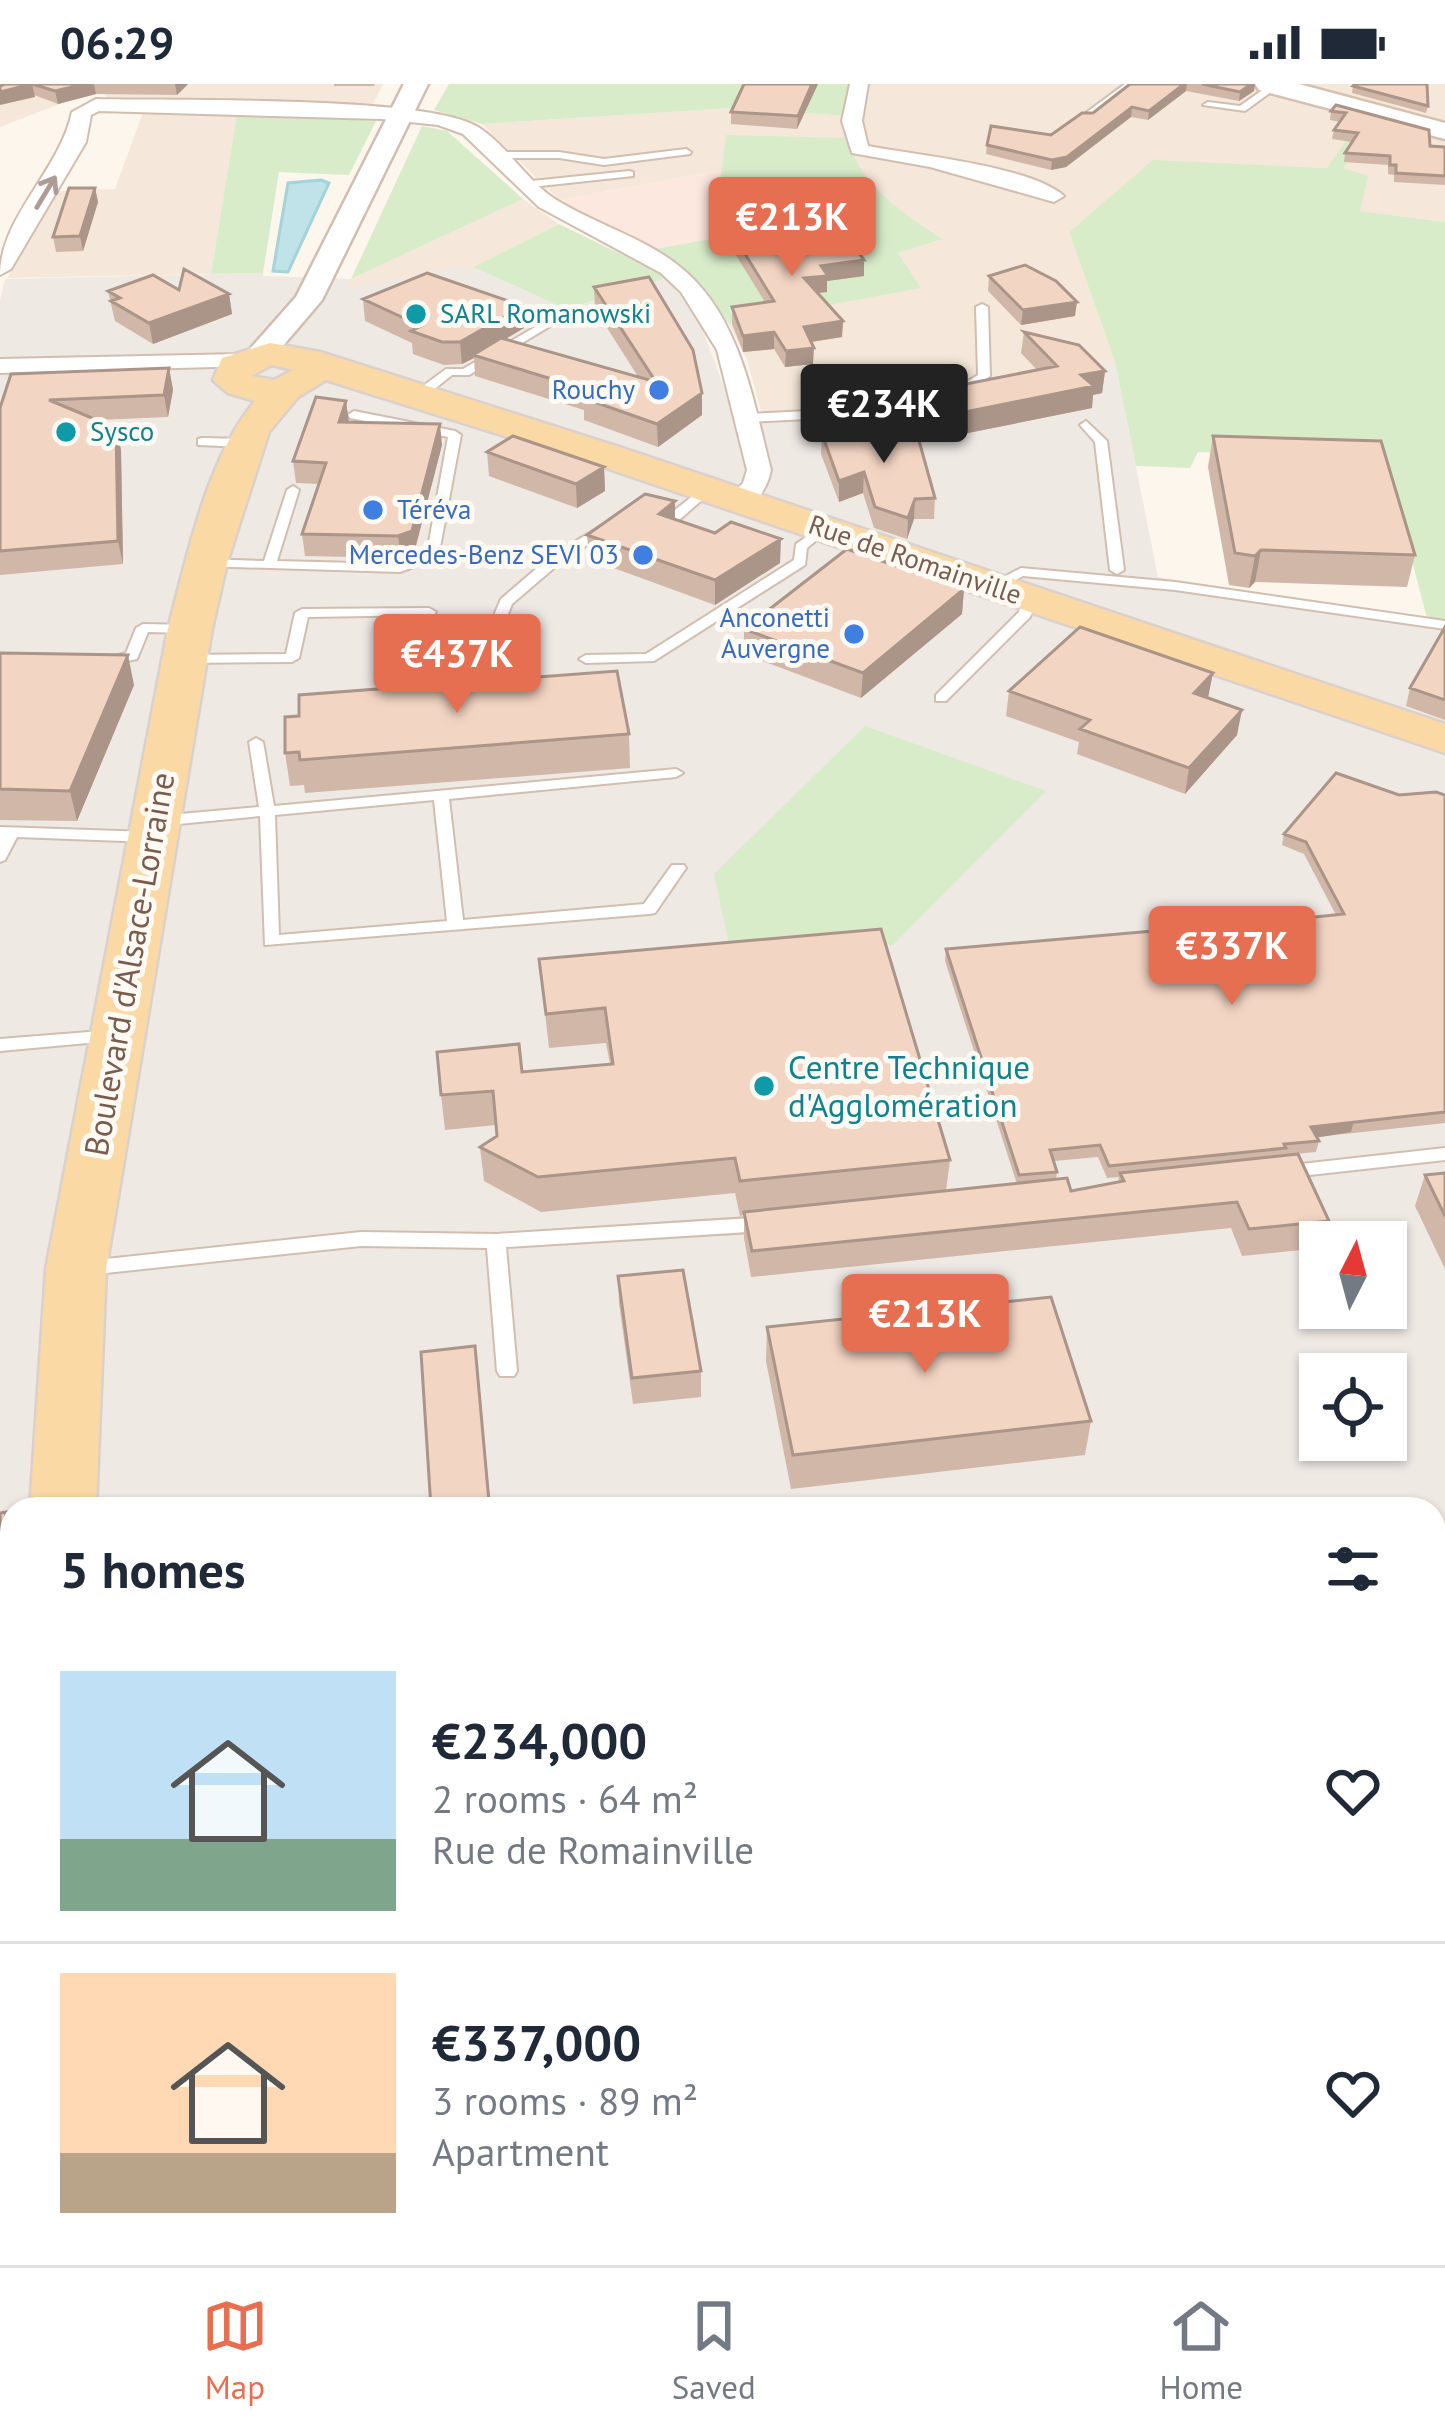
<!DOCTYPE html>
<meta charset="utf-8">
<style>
body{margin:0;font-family:"PT Sans",sans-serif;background:#f2f2f3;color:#1f2937;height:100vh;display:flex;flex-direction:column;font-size:45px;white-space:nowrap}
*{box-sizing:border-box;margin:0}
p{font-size:39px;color:#747a83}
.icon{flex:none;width:66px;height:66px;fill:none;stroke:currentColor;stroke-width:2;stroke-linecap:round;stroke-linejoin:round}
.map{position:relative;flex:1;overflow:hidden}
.drawer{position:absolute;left:0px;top:1413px;width:1446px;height:768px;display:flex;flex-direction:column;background:#fff;border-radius:36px 36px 0 0;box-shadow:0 3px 9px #0004}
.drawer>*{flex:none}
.needle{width:78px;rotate:6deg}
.buttons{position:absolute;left:1299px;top:1137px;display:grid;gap:24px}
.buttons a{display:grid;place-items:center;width:108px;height:108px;border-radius:0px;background:#fff;box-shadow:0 3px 9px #0004;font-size:60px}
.price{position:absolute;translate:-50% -102px;padding:0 27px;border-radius:12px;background:#e76f51;color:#fff;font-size:39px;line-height:78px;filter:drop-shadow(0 3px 6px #0008)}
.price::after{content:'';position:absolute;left:50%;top:72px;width:36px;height:27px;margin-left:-18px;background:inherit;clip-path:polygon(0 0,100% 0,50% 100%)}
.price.on{background:#222;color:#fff}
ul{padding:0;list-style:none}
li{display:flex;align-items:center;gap:36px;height:300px;padding:0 60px}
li+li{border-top:3px solid #e0e1e3}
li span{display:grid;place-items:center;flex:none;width:336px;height:240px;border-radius:0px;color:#555}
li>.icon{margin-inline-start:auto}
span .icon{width:144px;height:144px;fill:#fffc;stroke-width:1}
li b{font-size:51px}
h2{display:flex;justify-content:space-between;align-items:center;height:144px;padding:0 60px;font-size:51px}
.status{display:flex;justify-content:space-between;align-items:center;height:84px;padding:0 60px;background:#fff;direction:ltr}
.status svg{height:33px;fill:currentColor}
.menu{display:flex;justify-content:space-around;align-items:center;height:168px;border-top:3px solid #e0e1e3;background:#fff;font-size:33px;color:#747a83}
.menu a{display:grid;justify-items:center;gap:6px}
.menu .on{color:#e76f51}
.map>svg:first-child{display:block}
.residential{fill:#f5e8da}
.commercial{fill:#fde8e0}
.industrial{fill:#efe9e4;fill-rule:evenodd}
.green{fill:#d8ecc9}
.water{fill:#bfe3e8;stroke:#a5d3da;stroke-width:3}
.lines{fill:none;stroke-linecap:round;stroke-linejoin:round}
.service-casing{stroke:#d1beb0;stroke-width:4}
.minor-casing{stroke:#d1beb0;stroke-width:4}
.tertiary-casing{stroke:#d1beb0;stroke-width:5}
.secondary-casing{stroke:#d6c0b0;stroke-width:5}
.primary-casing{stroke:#dad1cd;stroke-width:5}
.service{fill:#fff;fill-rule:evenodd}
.minor{fill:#fff;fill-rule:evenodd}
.tertiary{fill:#fff;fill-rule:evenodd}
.secondary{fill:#fff;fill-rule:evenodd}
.primary{fill:#fbd9a5;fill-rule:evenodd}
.rail-casing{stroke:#b9a8c9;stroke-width:16}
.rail{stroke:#fffaf3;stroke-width:12;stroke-dasharray:34;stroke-linecap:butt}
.wall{fill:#d1b7a8;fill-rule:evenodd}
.shaded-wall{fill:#aa9588}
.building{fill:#f3d5c3;stroke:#aa9588;stroke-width:3}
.oneway{stroke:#af9d94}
.culture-dot{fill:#0f9aa8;stroke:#fffaf3;stroke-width:4.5}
.shop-dot{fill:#3f7fe0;stroke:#fffaf3;stroke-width:4.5}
.labels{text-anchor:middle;stroke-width:10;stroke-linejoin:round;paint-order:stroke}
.far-culture-label{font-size:27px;fill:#0d838f;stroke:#fffaf3;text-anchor:start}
.far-shop-label{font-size:27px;fill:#366cbe;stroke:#fffaf3;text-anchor:end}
.far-street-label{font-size:27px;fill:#7a5c4d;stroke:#fffaf3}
.street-label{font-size:33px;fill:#7a5c4d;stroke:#fffaf3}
.culture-label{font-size:33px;fill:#0d838f;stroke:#fffaf3;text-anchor:start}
</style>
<div class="status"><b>06:29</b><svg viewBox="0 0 49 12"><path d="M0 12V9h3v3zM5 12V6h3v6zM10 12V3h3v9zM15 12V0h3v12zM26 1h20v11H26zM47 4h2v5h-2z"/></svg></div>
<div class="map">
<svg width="1445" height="2181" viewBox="0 0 1445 2181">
<rect width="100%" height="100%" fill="#fdf6ec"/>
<path class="residential" d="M0 0H383L367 33 237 31 211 190 7 194 58 107 115 105 146 20 108 17 101 4 0 43Z
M854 0H1445V138L1359 127 1342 85 1371 35 1327 84 1153 77 1069 148 1115 278 849 334 764 339 747 276 729 240 920 204 898 169 941 154 892 121 853 81 726 52 722 86 559 116 482 40 733 24 847 32Z
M523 115 559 140 473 183 345 206 351 195Z"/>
<path class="commercial" d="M722 86 718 124 772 125 783 142 655 165 590 136 559 116Z
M1445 1760V2181H17V2169H1434V1762Z"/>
<path class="industrial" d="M458 183H473L566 225 668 193 697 230 738 341 849 334 1115 278 1158 493 1445 537V1695L1434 1696V1425H12V1892L0 1898V216L5 195 263 189V192L351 195 347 205ZM1320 1158H1386V1224H1320ZM1320 1290H1386V1356H1320Z"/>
<path class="green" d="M449 0H854L847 32 733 24 482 40 434 26Z
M237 30 376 37 349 91 279 88 263 189 211 190Z
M1363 32 1372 34 1343 84 1368 92 1360 127 1445 138V537L1427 534 1385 375 1198 368 1190 384 1136 382 1115 278 1069 148 1153 76 1327 84Z
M422 42 447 47 523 115 351 195Z
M726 51 849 54C857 101 904 129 942 155L898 169 921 204 729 240 684 184 655 165 782 142 772 125 717 124Z
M559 140 668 193 566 225 473 183Z
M865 642 1046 707 893 861 731 870 714 790Z"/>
<path class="water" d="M321 96 329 99 288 188 273 187 288 99Z"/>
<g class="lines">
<defs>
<path id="service" d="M1125 0H1136L1089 35H1083V31Z
M1271 0 1279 2 1245 27 1203 21 1208 18 1240 22Z
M686 65 691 68 690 70 604 81 559 74H495L490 71 495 68H559L604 75Z
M629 87 633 88V92L522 104 517 101 522 98Z
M982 220 988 223 990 292 973 304 850 333 747 338 741 334 747 330 850 325 965 299 978 291 976 223Z
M500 225H508L552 241 469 291H452L423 314H415V308L446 285H463L537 242 500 229Z
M354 327 455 347 461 351 438 474 400 488 201 482V476L206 475 264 477 287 406 293 402 299 406 277 477 398 480 427 469 448 353 350 334 348 331Z
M1086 337 1107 357 1124 486 1117 490 1110 486 1095 358 1080 341Z
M202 354 246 355 252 359 246 363 198 361V355Z
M707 401 713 405 711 408 678 437H668L651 428 657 424 671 429Z
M606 439 612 443 611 446 561 478 512 520 495 563 526 580V586H516L482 567 480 564 501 515 551 472Z
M824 441 830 445 807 464 805 481 654 577 586 579 579 575 586 571 646 570 794 476 796 460Z
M1021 484 1175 498 1445 537V545L1175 506 1023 492 994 506 987 502Z
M1031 511 1038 515 1030 533 946 617H936V611L1019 528 1026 512Z
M429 524 436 528 434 531 308 533 299 574 292 578 184 579 177 575 184 571 286 570 295 529 302 525Z
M143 540 190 541 197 545 190 549 148 548 137 575 102 582V576L126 569 136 544Z
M256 654 263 658 274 722 676 685 683 689 676 693 449 715 463 836 644 820 672 781H684L686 784 655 829 649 830 265 861 260 732 158 742 150 737 158 732 259 723 249 658ZM434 716 447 837 279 851 275 731Z
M0 743 150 748 158 753 150 758 17 753 5 776 0 778Z
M114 946 122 952 120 956 0 967V955Z
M1445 1064V1076L1283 1094 1274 1088 1283 1082Z
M766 1133 775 1140 766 1147 506 1163 517 1287 514 1292H500L497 1287 487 1164 361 1162 87 1191 80 1189 78 1184 80 1179 87 1177 361 1148 496 1150Z
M1445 1580V1598L1434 1599V1581Z
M521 2169H547L548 2181H522Z"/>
<path id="minor" d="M850 0H868L862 37 868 62C915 71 1031 82 1064 112L1054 118 930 83 852 69 842 37Z
M96 15C168 17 428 11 478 43 508 62 527 98 558 117 596 140 644 154 679 182 740 230 753 316 771 386 767 404 759 419 740 424L727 416 743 399 747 386 717 266 681 208 661 189 539 123 463 50 438 41 381 35 99 27 91 31 86 58 11 185 0 191C0 133 60 86 72 28Z
M241 270 253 277 249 282 0 289V275Z
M12 1917V1965L0 1970V1922Z"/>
<path id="tertiary" d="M404 0H428L322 216 270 277H250L246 271 250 265 296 213Z"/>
<path id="secondary" d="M1255 0H1299L1445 39V55L1259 6Z"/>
<path id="primary" d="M270 259 320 268 619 363 1445 640V669L591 379 326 296 298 313 269 348 227 479 212 545 106 1185 96 1425H30L46 1185 168 545C187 473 207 374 255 317L228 309 213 296 222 274ZM272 281 293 286 274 296 251 292Z
M31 2169H115L116 2181H32Z"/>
</defs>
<use href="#service" class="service-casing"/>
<use href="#minor" class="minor-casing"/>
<use href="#tertiary" class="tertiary-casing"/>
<use href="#secondary" class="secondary-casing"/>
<use href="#primary" class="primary-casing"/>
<use href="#service" class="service"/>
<use href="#minor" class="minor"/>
<use href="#tertiary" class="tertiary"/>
<use href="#secondary" class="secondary"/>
<use href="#primary" class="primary"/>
<defs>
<path id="rail" d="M1434 1730 1445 1729
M0 2026 12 2021"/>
</defs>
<use href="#rail" class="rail-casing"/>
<use href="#rail" class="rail"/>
</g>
<path class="wall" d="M5 0H188L177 11 96 10 58 20Z
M334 0H375L374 2H334Z
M744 0H818L797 45 731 40V28Z
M1130 0H1255L1254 7 1239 17 1186 7 1148 36 1131 33 1066 83 1051 86 986 70 987 61 1051 51 1093 29Z
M1353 2 1428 22 1426 29 1352 9Z
M1336 21 1430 62 1445 63V101L1394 98V91L1388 90V81L1344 78 1345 69 1352 58 1332 55 1334 46 1340 38 1330 36 1331 27Z
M95 104 98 118 83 167 56 168 53 153Z
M734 144 864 192 827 197V208L818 209 843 237 842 253 811 258 813 280 785 283 774 265 743 268 732 240V223L765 218 734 168Z
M989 192 1075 232 1021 241 988 207Z
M594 203 702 331 658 363 584 336V326L475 292 474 274 462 280 444 281 413 270 412 259 365 237 363 215 524 244 505 255 639 294 595 225Z
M179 206 229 210 232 230 153 260 115 237 108 207Z
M1024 248 1105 287 1102 309 1093 311 1092 324 958 351 950 325 951 303 1037 286 1021 269Z
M169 284 173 306 168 333 98 336 116 344 121 366 123 480 0 491V324Z
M349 338 442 361 414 469 401 474 305 472 302 450 319 400 296 399 293 377Z
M822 350 935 414 934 435H914L907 455 874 444 863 409 839 418 821 370Z
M1213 352 1415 471 1407 503 1255 498 1249 504 1229 501 1208 383Z
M487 368 604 383 605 407 577 424 489 392Z
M675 417V435L715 449 780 479 715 521 589 475 587 451Z
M964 505 962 530 861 614 744 570V545Z
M1445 543V636L1406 622 1410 604Z
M0 569 134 601 77 737 0 736Z
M1009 607 1208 614 1237 651 1185 710 1077 670 1079 658 1006 632Z
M629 650 630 684 305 709 304 701 290 702 285 669Z
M1399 711H1445V1039L1317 1053 1319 1057 1316 1068 1284 1071 1329 1137 1323 1158H1320V1164L1242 1172 1231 1144 751 1193 744 1154V1131L740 1132 735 1109 541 1128 484 1097 480 1063 497 1052 496 1041 445 1046 441 1011 522 988 610 980 606 959 549 964 539 875 950 1076 946 1107 1017 1100 945 877 946 865 1241 839 1242 834 1286 836 1336 831 1304 770 1282 761 1284 750ZM1098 1073 1107 1094 1119 1093 1118 1098 1071 1107 1056 1095 1057 1088 1054 1077Z
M1445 1089V1185L1415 1122 1425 1091Z
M618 1192 701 1287V1313L633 1320 619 1219Z
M767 1243 1091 1337 1085 1371 791 1405 766 1277Z
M475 1262 491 1425H431L421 1268Z
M0 1429 12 1445V1867L0 1869Z
M1445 1781V2061L1434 2062V1782Z"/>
<path class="shaded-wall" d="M32 0 35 13 0 21V8Z
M85 0H94L96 10 58 20 55 7Z
M175 0H188L177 11Z
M812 0H818L797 45 798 32Z
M1184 0H1187L1186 7 1148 36 1149 27Z
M1251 0H1255L1254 7 1239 17 1240 8Z
M1132 23 1131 33 1066 83 1051 86 1052 76Z
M95 104 98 118 83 167 80 152Z
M864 176V192L827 197V208L804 210V194L821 182Z
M229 210 232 230 153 260 149 239Z
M1077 218 1075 232 1021 241 1023 226Z
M523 222 524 244 477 272 473 271 474 274 462 280 460 258Z
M843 237 842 253 804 259V243Z
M774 248V265L743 268V252Z
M814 264 813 280 785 283 786 267Z
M169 284 173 306 168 333 164 311Z
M1105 287 1102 309 1093 311 1092 324 958 351 960 329 1081 291Z
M702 309V331L658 363 657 340Z
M346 317 349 338H339Z
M440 340 442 361 414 469 401 474 398 452Z
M116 344 121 366 123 480 118 457Z
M604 383 605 407 577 424 576 400Z
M864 388 863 409 839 418V397Z
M915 415 914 435 907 455 908 434Z
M675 417V442L659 430Z
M781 455 780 479 715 521V496Z
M1261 466 1255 498 1249 504 1255 472Z
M964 505 962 530 861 614 863 589Z
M128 571 134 601 77 737 70 707Z
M1213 589 1208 614 1194 609Z
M1242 626 1237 651 1185 710 1189 684Z
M1354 1037 1351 1048 1308 1055 1311 1043Z
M6 1428 12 1445V1855L6 1843 2 1484Z"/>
<path class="building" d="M5 0H32L0 8V2Z
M32 0H85L55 7Z
M744 0H812L798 32 731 28Z
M1130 0H1184L1149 27 1132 23 1067 73 1052 76 987 61 991 42 1051 51 1082 29H1093Z
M1202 0H1251L1240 8Z
M1355 0H1427L1428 22 1353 2Z
M1336 21 1429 46 1430 62 1445 63V92L1396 89V81H1390V72L1345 69 1358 49 1334 46 1346 29 1331 27Z
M69 104H95L80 152 53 153Z
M838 140 864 176 821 182 828 192 804 194 843 237 804 243 814 264 786 267 774 248 743 252 732 223 774 217 734 152 739 150 734 144Z
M1025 181 1056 197 1077 218 1023 226 989 192Z
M184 185 229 210 149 239 111 217 120 214 108 207 153 191 179 206Z
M427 189 523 222 460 258H442L411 247 421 242 363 215Z
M649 193 693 266 702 309 657 340 583 314 604 311 473 271 501 254 656 298 594 203Z
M1024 248 1079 261 1105 287 1081 291 1094 302 960 329 951 303 1057 282Z
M169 284 164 311 49 316 116 344 118 457 0 467V324L11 290Z
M316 313 346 317 339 338 440 340 412 447 398 452 302 450 326 379 293 377Z
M916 346 935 414 915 415 908 434 875 423 864 388 839 397 822 350Z
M513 352 604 383 576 400 487 368Z
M1213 352 1381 357 1415 471 1261 466 1255 472 1235 469Z
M645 410 675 417 659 430 715 449 731 438 781 455 715 496 587 451Z
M847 465 964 505 863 589 744 545Z
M1080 543 1213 589 1194 609 1242 626 1189 684 1080 645 1090 636 1009 607Z
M1445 543V616L1410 604Z
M0 569 128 571 70 707 0 705Z
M617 587 629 650 300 676 299 668 285 669V633L299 632V611Z
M1336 689 1399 711 1436 708 1445 711V1028L1311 1043 1319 1057 1284 1060 1286 1064 1109 1082 1100 1061 1050 1066 1057 1088 1019 1091 946 865 1245 839 1242 834 1283 830 1286 836 1344 830 1306 758 1284 750Z
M881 845 950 1076 740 1097 735 1074 538 1093 480 1063 497 1052 493 1007 441 1011 437 968 519 960 522 988 613 980 605 924 546 930 539 875Z
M1298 1070 1329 1137 1249 1145 1237 1118 752 1167 744 1128 1067 1094 1071 1107 1124 1097 1120 1089Z
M1445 1089V1132L1425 1091Z
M683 1186 701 1287 632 1294 618 1192Z
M1051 1213 1091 1337 793 1371 767 1243Z
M475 1262 489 1418 431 1424 421 1268Z
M6 1428 2 1484 6 1843 0 1844V1429Z
M1445 1781V2041L1434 2042V1782Z
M143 2169H470L472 2181H144Z
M633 2169H1114L1117 2181H634Z"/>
<defs><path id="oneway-shaft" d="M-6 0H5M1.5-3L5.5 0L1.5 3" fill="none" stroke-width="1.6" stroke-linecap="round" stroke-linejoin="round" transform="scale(3)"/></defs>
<use class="oneway" href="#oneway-shaft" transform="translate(46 108) rotate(-59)"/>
<g class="culture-dot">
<circle cx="416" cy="230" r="12"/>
<circle cx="66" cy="348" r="12"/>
<circle cx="764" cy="1002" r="12"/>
</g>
<g class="shop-dot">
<circle cx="659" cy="306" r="12"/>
<circle cx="373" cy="426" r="12"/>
<circle cx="643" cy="471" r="12"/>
<circle cx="854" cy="550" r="12"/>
</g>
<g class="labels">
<g class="far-culture-label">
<text x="440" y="239">SARL Romanowski</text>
<text x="90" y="357">Sysco</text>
</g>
<g class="far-shop-label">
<text x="635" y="315">Rouchy</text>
<text x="397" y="435" text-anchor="start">Téréva</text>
<text x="619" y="480">Mercedes-Benz SEVI 03</text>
<text x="830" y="543">Anconetti<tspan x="830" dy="31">Auvergne</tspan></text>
</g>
<g class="far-street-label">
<text transform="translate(915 476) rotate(19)" y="9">Rue de Romainville</text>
</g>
<g class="street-label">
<text transform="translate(129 880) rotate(-80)" y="12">Boulevard d'Alsace-Lorraine</text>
</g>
<g class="culture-label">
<text x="788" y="995">Centre Technique<tspan x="788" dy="38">d'Agglomération</tspan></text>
</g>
</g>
</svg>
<div class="buttons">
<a><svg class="needle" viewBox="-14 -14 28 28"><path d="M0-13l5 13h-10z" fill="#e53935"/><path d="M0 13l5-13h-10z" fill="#747a83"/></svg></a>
<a><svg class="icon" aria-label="locate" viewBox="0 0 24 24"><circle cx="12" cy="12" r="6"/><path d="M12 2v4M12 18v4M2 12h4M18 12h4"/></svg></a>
</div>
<b class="price" style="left:792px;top:195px">€213K</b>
<b class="price on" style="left:884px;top:382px">€234K</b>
<b class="price" style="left:457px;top:632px">€437K</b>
<b class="price" style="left:1232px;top:924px">€337K</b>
<b class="price" style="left:925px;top:1292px">€213K</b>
<section class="drawer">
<h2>5 homes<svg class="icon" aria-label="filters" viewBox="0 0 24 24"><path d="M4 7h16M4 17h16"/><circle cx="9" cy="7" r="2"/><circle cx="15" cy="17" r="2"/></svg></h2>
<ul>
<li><span style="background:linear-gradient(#bfe0f5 70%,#7fa58c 0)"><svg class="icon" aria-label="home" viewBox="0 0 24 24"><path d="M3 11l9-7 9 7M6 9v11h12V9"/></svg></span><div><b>€234,000</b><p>2 rooms · 64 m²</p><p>Rue de Romainville</p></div><svg class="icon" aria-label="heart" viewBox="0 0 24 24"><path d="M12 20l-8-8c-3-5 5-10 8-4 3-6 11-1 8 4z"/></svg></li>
<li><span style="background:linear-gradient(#ffd9b3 75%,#b9a48a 0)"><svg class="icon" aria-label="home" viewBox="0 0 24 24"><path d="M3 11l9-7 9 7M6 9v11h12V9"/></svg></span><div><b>€337,000</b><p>3 rooms · 89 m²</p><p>Apartment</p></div><svg class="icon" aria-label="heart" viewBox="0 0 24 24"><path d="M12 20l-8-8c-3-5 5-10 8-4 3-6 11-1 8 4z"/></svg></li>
</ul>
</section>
</div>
<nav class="menu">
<a class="on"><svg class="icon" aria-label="map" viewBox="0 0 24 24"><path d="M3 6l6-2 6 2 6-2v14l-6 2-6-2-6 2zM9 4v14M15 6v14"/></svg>Map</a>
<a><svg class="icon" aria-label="saved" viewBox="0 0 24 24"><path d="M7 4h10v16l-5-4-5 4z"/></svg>Saved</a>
<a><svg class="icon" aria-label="home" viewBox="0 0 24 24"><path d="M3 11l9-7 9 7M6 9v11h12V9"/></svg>Home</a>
</nav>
